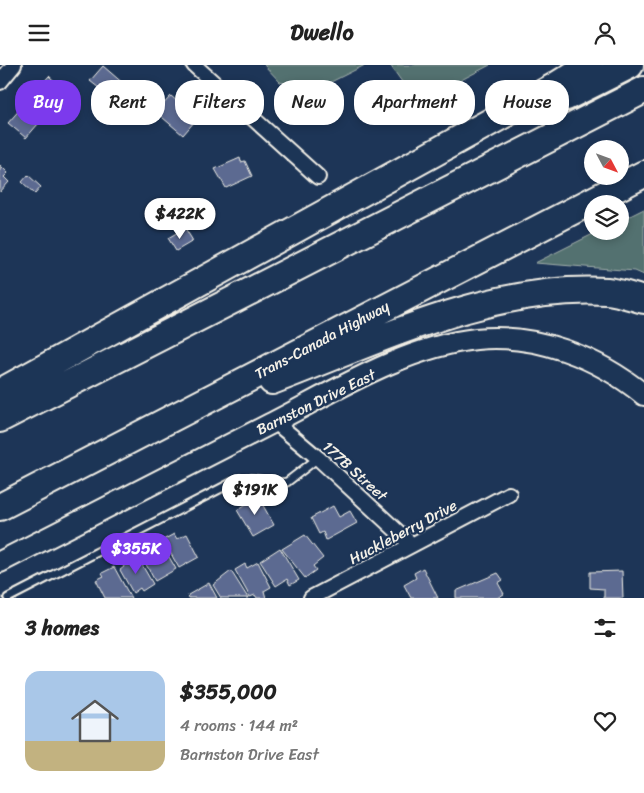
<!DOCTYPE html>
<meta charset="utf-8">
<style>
body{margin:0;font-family:Sriracha,sans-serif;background:#f2f2f2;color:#222;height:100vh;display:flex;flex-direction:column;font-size:19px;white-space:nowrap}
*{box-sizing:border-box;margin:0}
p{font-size:16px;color:#767676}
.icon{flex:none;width:28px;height:28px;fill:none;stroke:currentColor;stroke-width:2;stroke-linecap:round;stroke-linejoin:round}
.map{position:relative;height:533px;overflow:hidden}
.side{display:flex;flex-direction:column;background:#fff;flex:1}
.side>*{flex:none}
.hud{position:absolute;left:15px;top:15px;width:615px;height:45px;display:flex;gap:10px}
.needle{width:32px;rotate:131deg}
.controls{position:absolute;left:584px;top:75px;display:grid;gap:10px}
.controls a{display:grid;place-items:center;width:45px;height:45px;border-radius:50%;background:#fff;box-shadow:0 2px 8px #0003;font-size:25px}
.price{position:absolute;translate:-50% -42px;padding:0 11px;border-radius:18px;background:#fff;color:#222;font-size:16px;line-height:32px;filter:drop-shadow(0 1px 2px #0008)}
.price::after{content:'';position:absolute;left:50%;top:30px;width:15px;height:11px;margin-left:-8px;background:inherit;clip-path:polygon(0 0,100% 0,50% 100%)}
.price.active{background:#7c3aed;color:#fff}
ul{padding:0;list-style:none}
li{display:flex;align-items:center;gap:15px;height:125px;padding:0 25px}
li+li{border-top:1px solid #e0e0e0}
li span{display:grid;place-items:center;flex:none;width:140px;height:100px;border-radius:15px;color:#555}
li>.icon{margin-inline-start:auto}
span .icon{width:60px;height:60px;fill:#fffc;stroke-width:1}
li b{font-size:21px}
h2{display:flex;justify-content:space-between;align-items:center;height:60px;padding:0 25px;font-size:21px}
.pill{padding:0 18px;border-radius:20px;background:#fff;box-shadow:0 2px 8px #0003;font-size:18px;line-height:45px}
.pill.active{background:#7c3aed;color:#fff}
header{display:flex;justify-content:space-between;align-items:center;height:65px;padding:0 25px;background:#fff;font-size:22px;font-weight:700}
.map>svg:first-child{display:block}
.green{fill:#53716f;stroke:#a4b1ac}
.building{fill:#5b6a91;stroke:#f4f1e8}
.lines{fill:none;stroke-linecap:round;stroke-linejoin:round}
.lane-casing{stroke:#f4f1e8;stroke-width:11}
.street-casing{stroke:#f4f1e8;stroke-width:18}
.secondary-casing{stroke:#f4f1e8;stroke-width:24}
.highway-casing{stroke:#f4f1e8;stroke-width:30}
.lane{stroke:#1d3557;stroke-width:7}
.street{stroke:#1d3557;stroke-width:14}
.secondary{stroke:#1d3557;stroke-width:20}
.highway{stroke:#1d3557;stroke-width:26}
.labels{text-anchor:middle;stroke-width:4.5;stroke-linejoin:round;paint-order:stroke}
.street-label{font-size:15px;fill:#f4f1e8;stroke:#1d3557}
</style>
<header><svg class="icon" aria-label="menu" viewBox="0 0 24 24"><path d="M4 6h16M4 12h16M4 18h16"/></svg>Dwello<svg class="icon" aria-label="person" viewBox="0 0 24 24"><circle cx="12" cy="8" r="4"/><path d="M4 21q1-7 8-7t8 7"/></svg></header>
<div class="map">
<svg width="644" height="533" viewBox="0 0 644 533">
<rect width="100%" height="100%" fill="#1d3557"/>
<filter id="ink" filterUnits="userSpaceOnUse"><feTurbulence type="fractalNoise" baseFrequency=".02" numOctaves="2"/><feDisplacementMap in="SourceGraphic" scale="10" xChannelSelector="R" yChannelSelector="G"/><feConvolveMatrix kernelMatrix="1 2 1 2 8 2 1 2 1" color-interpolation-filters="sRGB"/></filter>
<g filter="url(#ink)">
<path class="green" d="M264 0H365L313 26 280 17Z
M390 0H490L417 38Z
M644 144V210L635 206 535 198 599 166H620V156Z"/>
<path class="building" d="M103 1 125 20 113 34 90 16Z
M49 11 63 24 53 34 61 41 55 47 51 44 26 73 8 58Z
M171 31 191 48 189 51 195 56 183 70 156 47Z
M240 93 241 97 245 96 252 111 226 123 215 104Z
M0 100 8 108 4 112 9 117 0 127Z
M28 110 41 122 35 129 22 117Z
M185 163 193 176 176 186 168 173Z
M256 428 274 460 253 472 237 445 248 438 246 434Z
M333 441 339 452 350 446 357 458 326 475 323 467 319 469 311 453Z
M174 469 177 474 187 469 199 492 179 503 163 475Z
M305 470 323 493 313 501 316 505 305 513 282 484Z
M160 476 176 504 155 516 142 492 152 486 150 482Z
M280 483 299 515 290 520 287 514 276 521 260 496Z
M126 493 129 498 138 493 153 519 142 526 140 523 133 528 120 505 124 502 121 496Z
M258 497 271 522 264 526 266 533H257L255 530 250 532 235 505 245 499 247 503Z
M114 502 131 533H105L96 515 104 511 102 508Z
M423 503 438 533H411L404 520 416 513 414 508Z
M231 506 248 533H221L213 520Z
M622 506 623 533H604V524L590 523V507Z
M498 508 503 515 498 518 504 529 497 533H456V526Z
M209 518 217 533H189L188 530Z"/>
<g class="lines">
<defs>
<path id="lane" d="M8 533 237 415C253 409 271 421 287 417L318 393"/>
<path id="street" d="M194 0 318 112
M0 17 14 0
M275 357 318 393 412 480
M311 533 509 429"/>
<path id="secondary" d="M0 497C90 451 180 405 270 359 333 327 404 282 476 274 536 268 598 292 644 330"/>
<path id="highway" d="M566 32 630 0
M272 316C378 276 491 219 607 226 619 227 632 232 644 235
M0 327 552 23 589 0
M0 354 644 25
M0 442 644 109"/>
</defs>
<use href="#lane" class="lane-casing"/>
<use href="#street" class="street-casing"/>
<use href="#secondary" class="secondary-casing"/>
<use href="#highway" class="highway-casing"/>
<use href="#lane" class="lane"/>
<use href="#street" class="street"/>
<use href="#secondary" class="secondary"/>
<use href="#highway" class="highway"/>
</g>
</g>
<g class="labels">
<g class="street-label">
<text transform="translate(322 275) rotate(-28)" y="5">Trans-Canada Highway</text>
<text transform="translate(316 337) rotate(-26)" y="5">Barnston Drive East</text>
<text transform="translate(355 406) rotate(42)" y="5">177B Street</text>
<text transform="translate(403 467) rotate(-28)" y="5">Huckleberry Drive</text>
</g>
</g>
</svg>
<div class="controls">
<a><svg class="needle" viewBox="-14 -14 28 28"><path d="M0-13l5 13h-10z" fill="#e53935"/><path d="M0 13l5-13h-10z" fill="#767676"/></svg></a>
<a><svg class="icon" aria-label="layers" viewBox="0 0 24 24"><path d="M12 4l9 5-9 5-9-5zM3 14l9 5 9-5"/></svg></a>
</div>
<b class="price" style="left:180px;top:175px">$422K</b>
<b class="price" style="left:255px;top:451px">$191K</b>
<b class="price active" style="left:136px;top:510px">$355K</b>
<div class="hud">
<a class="pill active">Buy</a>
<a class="pill">Rent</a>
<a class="pill">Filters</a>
<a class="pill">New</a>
<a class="pill">Apartment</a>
<a class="pill">House</a>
</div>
</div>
<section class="side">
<h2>3 homes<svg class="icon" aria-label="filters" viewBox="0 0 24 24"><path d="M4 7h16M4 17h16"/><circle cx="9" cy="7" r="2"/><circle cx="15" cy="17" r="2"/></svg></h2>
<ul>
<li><span style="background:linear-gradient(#a9c7e8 70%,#c2b280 0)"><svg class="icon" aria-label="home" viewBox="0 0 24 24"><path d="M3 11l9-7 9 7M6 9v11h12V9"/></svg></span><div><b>$355,000</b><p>4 rooms · 144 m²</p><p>Barnston Drive East</p></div><svg class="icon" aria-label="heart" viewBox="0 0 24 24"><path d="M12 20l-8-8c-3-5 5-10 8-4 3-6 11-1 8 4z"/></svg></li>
</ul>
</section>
